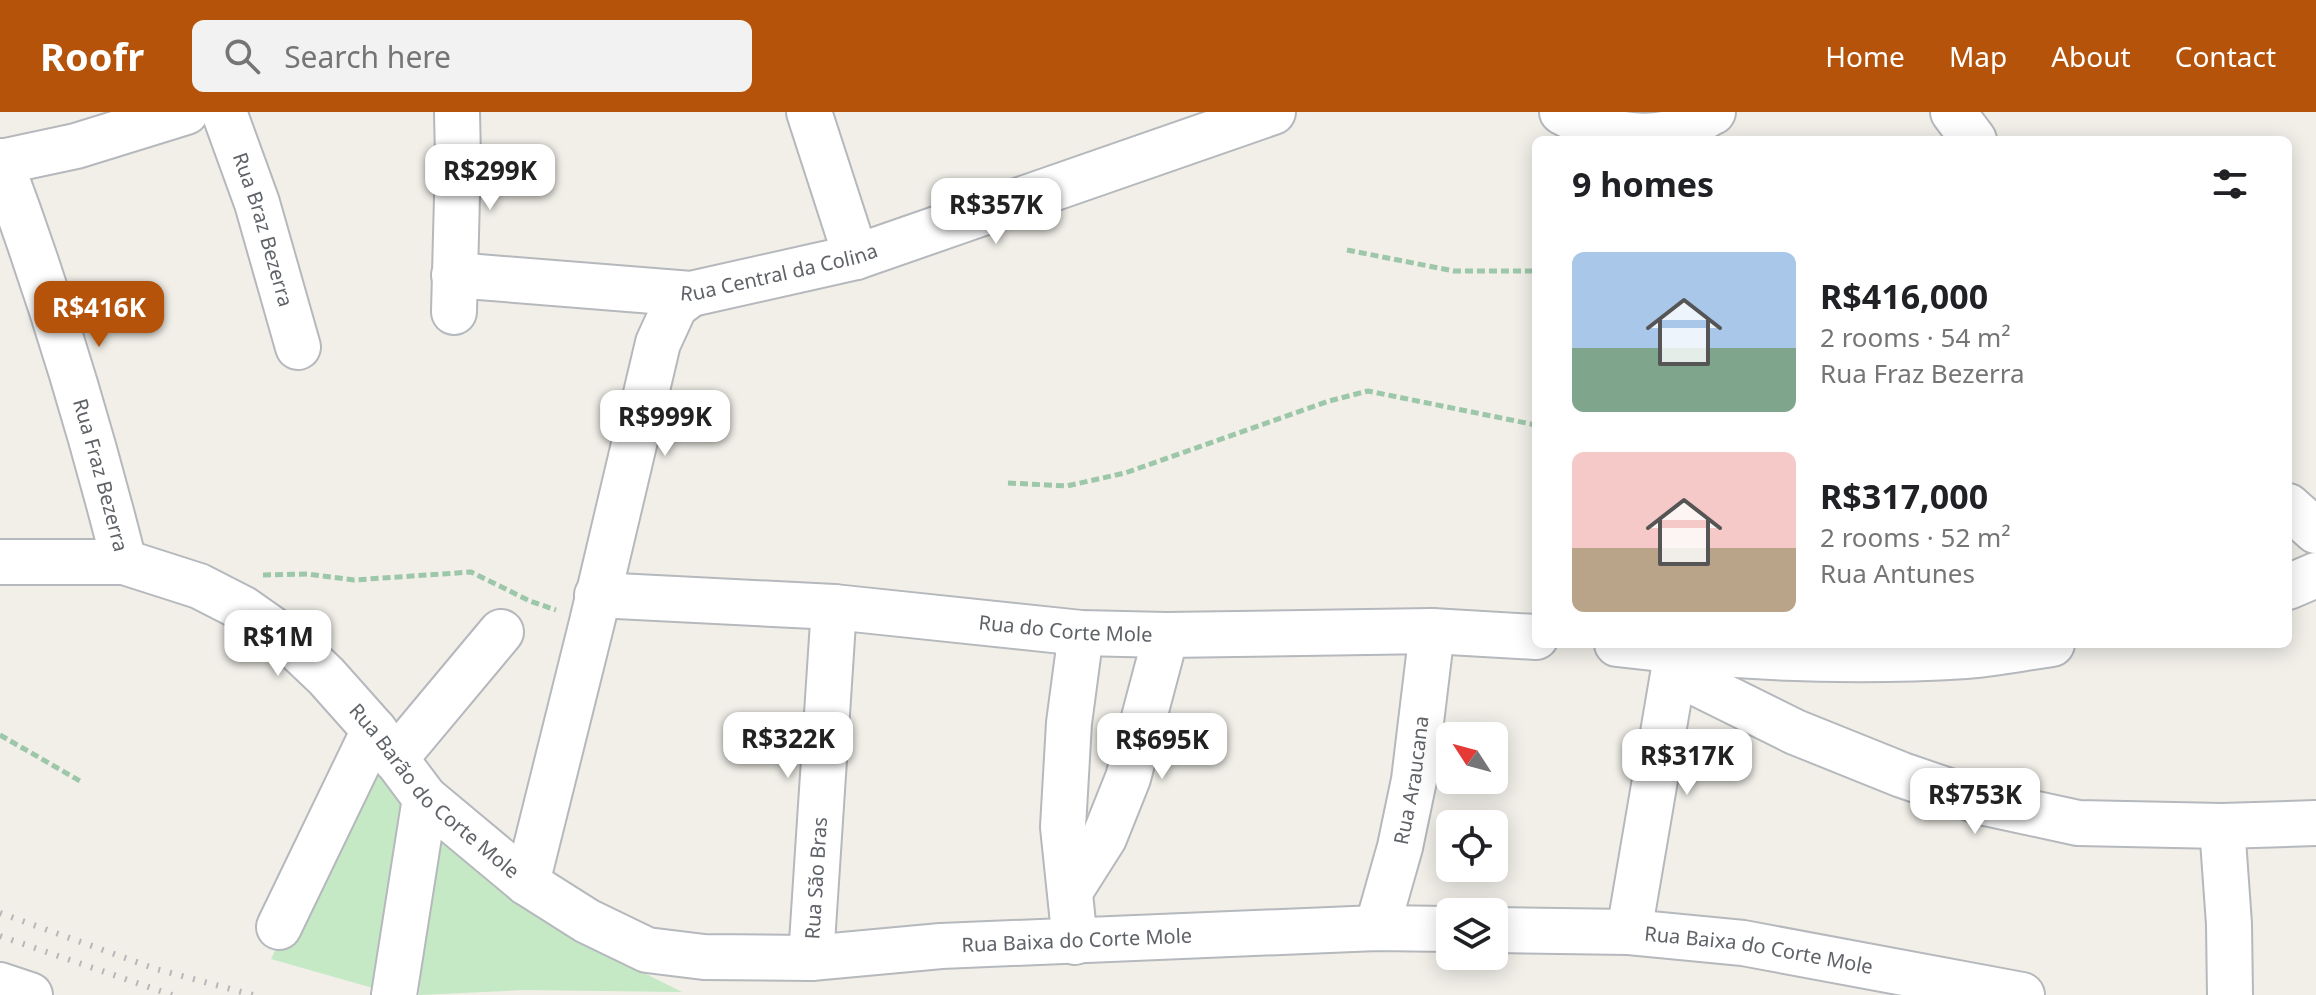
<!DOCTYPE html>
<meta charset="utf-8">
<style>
body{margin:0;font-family:"Noto Sans",sans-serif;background:#f2f2f2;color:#202124;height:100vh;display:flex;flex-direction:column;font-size:30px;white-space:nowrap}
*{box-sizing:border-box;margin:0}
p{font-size:26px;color:#757577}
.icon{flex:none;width:44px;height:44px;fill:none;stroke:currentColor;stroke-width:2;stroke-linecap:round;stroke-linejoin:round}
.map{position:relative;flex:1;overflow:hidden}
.side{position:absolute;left:1532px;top:24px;width:760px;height:512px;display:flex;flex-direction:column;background:#fff;border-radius:12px;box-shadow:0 4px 20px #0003}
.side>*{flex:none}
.needle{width:52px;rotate:306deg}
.buttons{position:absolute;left:1436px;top:610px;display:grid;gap:16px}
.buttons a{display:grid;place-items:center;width:72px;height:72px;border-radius:12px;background:#fff;box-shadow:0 4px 20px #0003;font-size:40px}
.price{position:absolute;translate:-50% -68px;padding:0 18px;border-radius:16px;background:#fff;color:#222;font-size:26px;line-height:52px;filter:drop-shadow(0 2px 4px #0008)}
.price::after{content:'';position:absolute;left:50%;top:48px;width:24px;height:18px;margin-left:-12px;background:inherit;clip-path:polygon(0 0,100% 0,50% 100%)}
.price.current{background:#b45309;color:#fff}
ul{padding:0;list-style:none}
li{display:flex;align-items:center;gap:24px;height:200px;padding:0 40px}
li span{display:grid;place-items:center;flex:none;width:224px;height:160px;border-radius:12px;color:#555}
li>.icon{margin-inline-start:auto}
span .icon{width:96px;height:96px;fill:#fffc;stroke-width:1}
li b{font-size:34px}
h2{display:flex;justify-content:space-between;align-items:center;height:96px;padding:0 40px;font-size:34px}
header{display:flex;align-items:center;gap:48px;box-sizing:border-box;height:112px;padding:0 40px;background:#b45309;color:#fff}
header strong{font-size:38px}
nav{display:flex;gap:44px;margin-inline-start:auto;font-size:28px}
.search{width:560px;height:72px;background:#f2f2f2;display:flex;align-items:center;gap:20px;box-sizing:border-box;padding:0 28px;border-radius:12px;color:#757577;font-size:30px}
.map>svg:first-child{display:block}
.green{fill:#c5e8c5}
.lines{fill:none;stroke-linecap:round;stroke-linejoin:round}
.minor-casing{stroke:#b5b8bc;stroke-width:48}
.path{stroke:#9cc7a9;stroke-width:5;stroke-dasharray:8 4;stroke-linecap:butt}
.minor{stroke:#fff;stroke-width:44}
.rail{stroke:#b6b7b8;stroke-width:6;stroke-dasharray:2 10;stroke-linecap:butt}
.labels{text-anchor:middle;stroke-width:6;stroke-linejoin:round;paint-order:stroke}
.street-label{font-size:20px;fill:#5f6368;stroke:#fff}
</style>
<header>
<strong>Roofr</strong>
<div class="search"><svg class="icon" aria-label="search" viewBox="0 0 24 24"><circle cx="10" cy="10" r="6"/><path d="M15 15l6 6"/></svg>Search here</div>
<nav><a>Home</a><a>Map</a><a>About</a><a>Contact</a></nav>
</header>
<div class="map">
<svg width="2316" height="883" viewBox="0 0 2316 883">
<rect width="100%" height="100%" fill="#f1efe8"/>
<path class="green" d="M373 636 407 691 373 876 271 847Z
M433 721 634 856 682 880 524 878 419 883Z"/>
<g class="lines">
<defs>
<g id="minor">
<path id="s1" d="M224 0 257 91 298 235"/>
<path d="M809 0 856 145"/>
<path d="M1562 0C1593 18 1636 30 1673 20 1686 17 1700 6 1713 0"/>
<path d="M1953 0 1974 28"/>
<path id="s2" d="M0 49C49 180 90 315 124 450"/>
<path d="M1 50 76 34 186 0"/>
<path id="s3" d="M454 163 691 182 856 145 1273 0"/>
<path d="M454 200 458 47 457 0"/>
<path d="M2288 394 2316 419"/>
<path id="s4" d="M0 450H124L199 474 242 496 289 529 326 564 374 618 425 686 527 771 587 809 647 838 704 845 811 846 941 834 1377 816 1450 817"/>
<path d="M2288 475 2316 463"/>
<path id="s5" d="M597 483 834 495 1081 521 1166 523 1432 519 1536 525"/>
<path d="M1617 532C1732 546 1850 551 1966 544 1995 542 2023 536 2052 532"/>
<path d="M1674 560 1795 620 1902 663 1981 690 2078 711 2222 714 2316 711"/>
<path d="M395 647 501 520"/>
<path d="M2222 714 2229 812 2230 883"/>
<path d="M527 771 592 510 658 231 675 194 691 182"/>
<path d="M1071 778 1104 726 1128 666 1166 523"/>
<path d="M279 815 374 618"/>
<path id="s6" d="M1377 816 1400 735 1414 668 1432 519"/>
<path id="s7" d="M1494 818 1629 820 1743 831 2022 883"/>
<path d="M1629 820 1677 539"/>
<path d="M1075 830 1063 715 1069 611 1081 521"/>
<path id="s8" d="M811 846 834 495"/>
<path d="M0 873 30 883"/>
<path d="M394 883 425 686"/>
</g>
</defs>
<use href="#minor" class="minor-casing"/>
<path class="path" d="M1347 138 1454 159H1536
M1008 371 1067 374 1125 361 1329 289 1368 279 1536 313
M263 463 307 462 354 468 471 460 530 489 556 498
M0 623 80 669"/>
<use href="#minor" class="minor"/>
<path class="rail" d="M0 801 156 857 253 883
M0 824 172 883"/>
</g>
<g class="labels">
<g class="street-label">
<text dy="7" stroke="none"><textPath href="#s1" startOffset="124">Rua Braz Bezerra</textPath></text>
<text dy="7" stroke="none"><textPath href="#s3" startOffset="328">Rua Central da Colina</textPath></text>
<text dy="7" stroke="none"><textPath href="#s2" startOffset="330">Rua Fraz Bezerra</textPath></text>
<text dy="7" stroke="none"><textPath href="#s5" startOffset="470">Rua do Corte Mole</textPath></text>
<text dy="7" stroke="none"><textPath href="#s6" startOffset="152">Rua Araucana</textPath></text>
<text dy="7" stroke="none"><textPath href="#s4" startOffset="518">Rua Barão do Corte Mole</textPath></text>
<text dy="7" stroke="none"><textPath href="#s8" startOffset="80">Rua São Bras</textPath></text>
<text dy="7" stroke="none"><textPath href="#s4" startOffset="1218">Rua Baixa do Corte Mole</textPath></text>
<text dy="7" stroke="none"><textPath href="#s7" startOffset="266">Rua Baixa do Corte Mole</textPath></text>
</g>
</g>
</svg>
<div class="buttons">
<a><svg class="needle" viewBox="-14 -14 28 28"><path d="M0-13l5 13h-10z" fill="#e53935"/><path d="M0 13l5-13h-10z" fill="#757577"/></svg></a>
<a><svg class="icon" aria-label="locate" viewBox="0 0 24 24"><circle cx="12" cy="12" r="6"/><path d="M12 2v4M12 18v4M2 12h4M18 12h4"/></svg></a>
<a><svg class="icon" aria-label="layers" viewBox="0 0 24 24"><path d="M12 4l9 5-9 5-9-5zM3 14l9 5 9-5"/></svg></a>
</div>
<b class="price" style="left:490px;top:100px">R$299K</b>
<b class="price" style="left:996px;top:134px">R$357K</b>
<b class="price current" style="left:99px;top:237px">R$416K</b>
<b class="price" style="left:665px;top:346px">R$999K</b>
<b class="price" style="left:278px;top:566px">R$1M</b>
<b class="price" style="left:788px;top:668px">R$322K</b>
<b class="price" style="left:1162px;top:669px">R$695K</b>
<b class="price" style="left:1687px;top:685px">R$317K</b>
<b class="price" style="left:1975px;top:724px">R$753K</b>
<section class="side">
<h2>9 homes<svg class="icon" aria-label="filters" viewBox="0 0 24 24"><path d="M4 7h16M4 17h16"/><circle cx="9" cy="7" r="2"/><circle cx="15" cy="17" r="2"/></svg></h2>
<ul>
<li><span style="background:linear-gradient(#a9c7e8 60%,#7fa58c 0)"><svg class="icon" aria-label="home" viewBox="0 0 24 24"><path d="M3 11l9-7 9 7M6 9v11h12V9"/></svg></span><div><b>R$416,000</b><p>2 rooms · 54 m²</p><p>Rua Fraz Bezerra</p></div></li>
<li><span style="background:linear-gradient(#f6c9c9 60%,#b9a48a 0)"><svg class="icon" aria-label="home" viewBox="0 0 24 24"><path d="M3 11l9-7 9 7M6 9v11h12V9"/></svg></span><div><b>R$317,000</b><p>2 rooms · 52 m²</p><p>Rua Antunes</p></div></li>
</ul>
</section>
</div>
